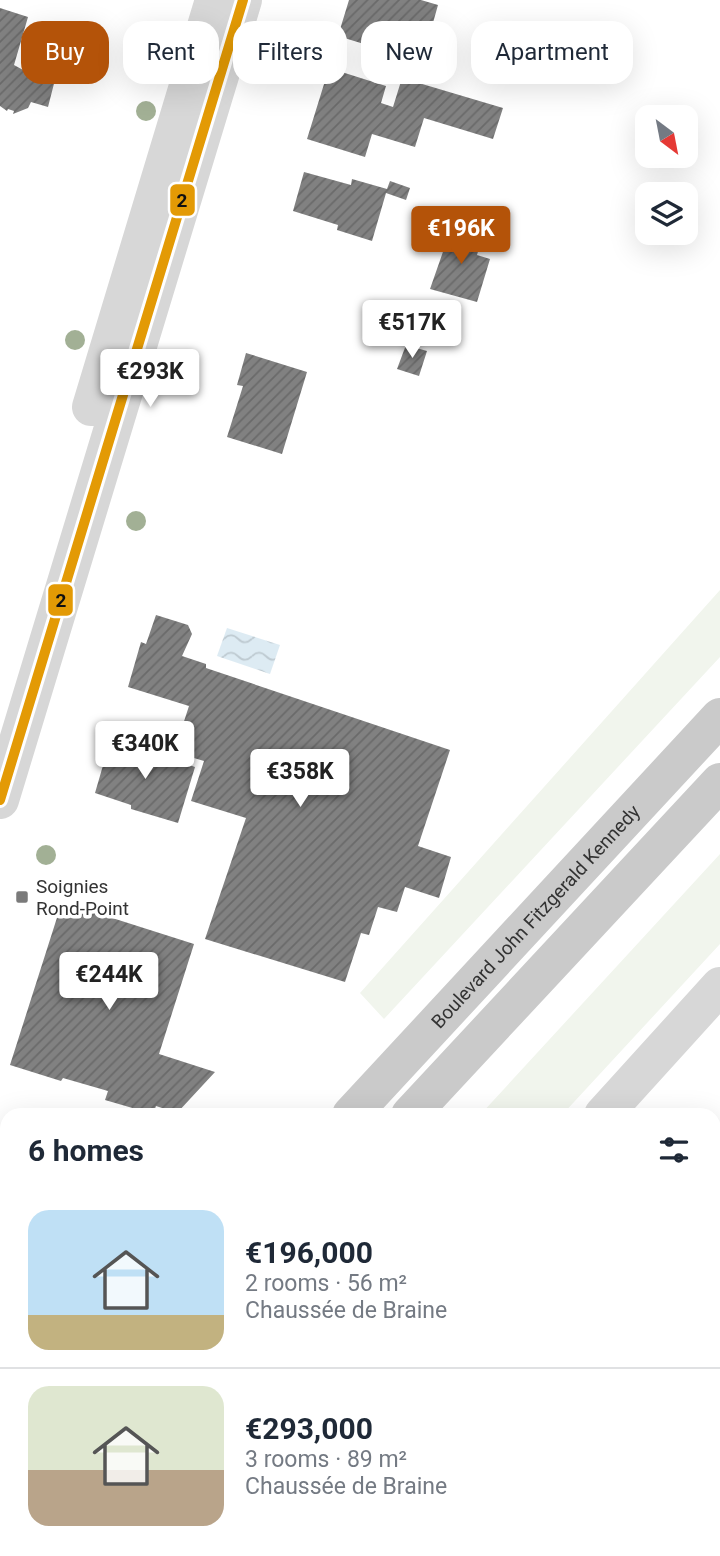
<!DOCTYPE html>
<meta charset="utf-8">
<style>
body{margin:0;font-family:Roboto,sans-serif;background:#f6f6f7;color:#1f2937;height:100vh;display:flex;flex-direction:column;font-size:26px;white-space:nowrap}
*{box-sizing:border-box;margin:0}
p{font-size:23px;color:#747a83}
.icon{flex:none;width:38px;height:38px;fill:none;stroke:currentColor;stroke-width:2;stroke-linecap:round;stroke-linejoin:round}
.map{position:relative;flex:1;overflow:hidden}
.sheet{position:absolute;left:0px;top:1108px;width:721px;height:450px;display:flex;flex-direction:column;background:#fff;border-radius:21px 21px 0 0;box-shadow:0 7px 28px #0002}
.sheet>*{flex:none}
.guide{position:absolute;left:21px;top:21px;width:679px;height:63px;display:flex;gap:14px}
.needle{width:46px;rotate:148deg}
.tools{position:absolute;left:635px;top:105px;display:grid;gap:14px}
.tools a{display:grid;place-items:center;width:63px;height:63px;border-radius:14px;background:#fff;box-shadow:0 7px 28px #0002;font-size:35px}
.price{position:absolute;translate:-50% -60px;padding:0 16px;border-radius:7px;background:#fff;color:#222;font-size:23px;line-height:46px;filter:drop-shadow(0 2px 4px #0008)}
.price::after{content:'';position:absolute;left:50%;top:42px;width:21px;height:16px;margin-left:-10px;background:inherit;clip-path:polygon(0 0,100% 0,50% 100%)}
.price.active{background:#b45309;color:#fff}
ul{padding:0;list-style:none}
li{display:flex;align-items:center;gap:21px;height:175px;padding:0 28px}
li+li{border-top:2px solid #e0e1e3}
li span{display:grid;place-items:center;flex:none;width:196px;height:140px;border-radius:21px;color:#555}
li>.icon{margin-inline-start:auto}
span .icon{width:84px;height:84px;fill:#fffc;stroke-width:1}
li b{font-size:30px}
h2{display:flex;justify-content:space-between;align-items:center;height:84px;padding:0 28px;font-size:30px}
.tag{padding:0 24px;border-radius:21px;background:#fff;box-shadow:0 7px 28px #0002;font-size:24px;line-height:63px}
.tag.active{background:#b45309;color:#fff}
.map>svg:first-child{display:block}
.green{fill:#f1f5ed}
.water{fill:url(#water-waves)}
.building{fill:url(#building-hatch)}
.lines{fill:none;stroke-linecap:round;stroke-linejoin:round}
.minor{stroke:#d7d7d7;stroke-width:38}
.tertiary{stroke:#d7d7d7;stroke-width:38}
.primary{stroke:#cacaca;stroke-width:38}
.bus-1-casing{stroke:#fff;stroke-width:16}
.bus-1{stroke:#e39a05;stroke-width:10}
.tree{fill:#a2b095}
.poi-dot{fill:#7a7a7a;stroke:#fff;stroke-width:2.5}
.labels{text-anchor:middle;stroke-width:7;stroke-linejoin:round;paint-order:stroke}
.poi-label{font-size:19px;fill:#333;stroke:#fff;text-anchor:start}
.street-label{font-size:19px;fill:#333;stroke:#fff}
.line-badge{stroke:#fff;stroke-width:2.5}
.pale-badge-label{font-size:19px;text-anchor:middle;font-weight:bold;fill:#111}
</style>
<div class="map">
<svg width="720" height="1556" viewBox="0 0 720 1556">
<defs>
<pattern id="water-waves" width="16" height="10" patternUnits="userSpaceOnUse" patternTransform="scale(1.75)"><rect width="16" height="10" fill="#ddebf3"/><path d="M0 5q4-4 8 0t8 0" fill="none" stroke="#becad1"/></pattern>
<pattern id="building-hatch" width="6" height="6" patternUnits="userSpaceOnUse" patternTransform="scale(1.75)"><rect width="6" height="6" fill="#818181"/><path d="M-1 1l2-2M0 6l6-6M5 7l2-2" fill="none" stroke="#6a6a6a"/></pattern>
</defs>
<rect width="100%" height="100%" fill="#fff"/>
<path class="green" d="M720 590V657L384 1019 360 993Z
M720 854V944L562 1115H480Z
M7 1483V1550H149L153 1556H0V1484Z
M238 1551H413L409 1556H241Z"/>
<path class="water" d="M227 628 280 645 270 674 217 656Z"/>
<path class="building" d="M349 0H421L438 5 422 62 338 36Z
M0 8 28 17 14 65 25 71 29 61 37 59 40 70 57 72 48 107 31 102 28 108 13 114 14 111 8 109 7 111 0 106Z
M329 68 386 86 381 103 393 107 402 78 503 108 493 139 424 118 415 147 372 134 365 157 307 139Z
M304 172 351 185 352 179 387 189 390 181 410 188 406 200 386 193 372 241 337 230 338 225 293 211Z
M452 226 483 234 477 255 490 259 477 302 430 289Z
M406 345 427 351 419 376 397 369Z
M246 353 307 372 282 454 227 437 243 386 237 385Z
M156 615 188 625 192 634 182 656 206 664V668L450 750 418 846 451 857 439 898 405 887 397 912 378 907 369 935 361 933 345 982 205 939 246 818 191 801 204 761 174 752 189 706 128 687 141 642 146 644Z
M111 738 195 767 178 823 131 809V805L95 793Z
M62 902 194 944 159 1054 215 1072 177 1113 156 1106 153 1114 105 1100 108 1091 63 1078 61 1081 10 1065Z
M0 1260 7 1264V1286L0 1293Z"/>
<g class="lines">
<path class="minor" d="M603 1115 720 986
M449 1556 450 1550"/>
<path class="tertiary" d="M91 407 214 0
M0 800 243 0"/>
<g class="primary">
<path id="s1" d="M351 1115 720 717"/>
<path d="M410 1115 720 782"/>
<path d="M0 1438 7 1437"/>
<path d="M198 1550 201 1556"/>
</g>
<defs>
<path id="bus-1" d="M0 800 243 0"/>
</defs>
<use href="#bus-1" class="bus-1-casing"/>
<use href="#bus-1" class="bus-1"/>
</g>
<g class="tree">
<circle cx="146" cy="111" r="10"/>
<circle cx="75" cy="340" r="10"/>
<circle cx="136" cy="521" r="10"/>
<circle cx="46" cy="855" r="10"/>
</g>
<rect class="poi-dot" x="15" y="890" width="14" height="14" rx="3.5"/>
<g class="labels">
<g class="poi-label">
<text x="36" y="893">Soignies<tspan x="36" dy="22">Rond-Point</tspan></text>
</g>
<g class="street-label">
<text dy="7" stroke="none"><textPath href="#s1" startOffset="271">Boulevard John Fitzgerald Kennedy</textPath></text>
</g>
</g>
<g class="line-badge">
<rect x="169" y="183" width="27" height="34" rx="7" fill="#e39a05"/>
<rect x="47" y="583" width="27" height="34" rx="7" fill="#e39a05"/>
</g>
<g class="pale-badge-label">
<text x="182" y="207">2</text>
<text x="61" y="607">2</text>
</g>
</svg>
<div class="tools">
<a><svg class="needle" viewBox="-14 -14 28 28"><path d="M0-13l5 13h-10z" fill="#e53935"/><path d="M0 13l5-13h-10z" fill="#747a83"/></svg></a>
<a><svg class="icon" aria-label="layers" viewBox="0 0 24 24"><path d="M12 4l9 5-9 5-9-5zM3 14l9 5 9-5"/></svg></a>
</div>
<b class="price active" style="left:461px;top:266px">€196K</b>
<b class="price" style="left:412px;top:360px">€517K</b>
<b class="price" style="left:150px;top:409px">€293K</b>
<b class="price" style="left:145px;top:781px">€340K</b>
<b class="price" style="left:300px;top:809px">€358K</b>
<b class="price" style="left:109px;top:1012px">€244K</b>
<div class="guide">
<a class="tag active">Buy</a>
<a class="tag">Rent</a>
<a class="tag">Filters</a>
<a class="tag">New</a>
<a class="tag">Apartment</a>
</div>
<section class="sheet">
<h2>6 homes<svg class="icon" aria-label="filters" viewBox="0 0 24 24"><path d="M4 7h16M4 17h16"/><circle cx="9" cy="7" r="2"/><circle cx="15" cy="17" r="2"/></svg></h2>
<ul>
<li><span style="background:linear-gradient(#bfe0f5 75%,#c2b280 0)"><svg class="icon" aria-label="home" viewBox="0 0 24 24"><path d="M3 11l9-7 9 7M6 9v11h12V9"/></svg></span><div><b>€196,000</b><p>2 rooms · 56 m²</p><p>Chaussée de Braine</p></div></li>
<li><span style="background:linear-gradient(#dfe7d0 60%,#b9a48a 0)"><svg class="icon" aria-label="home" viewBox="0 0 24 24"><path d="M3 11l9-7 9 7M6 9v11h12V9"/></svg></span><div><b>€293,000</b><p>3 rooms · 89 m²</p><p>Chaussée de Braine</p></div></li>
</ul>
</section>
</div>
